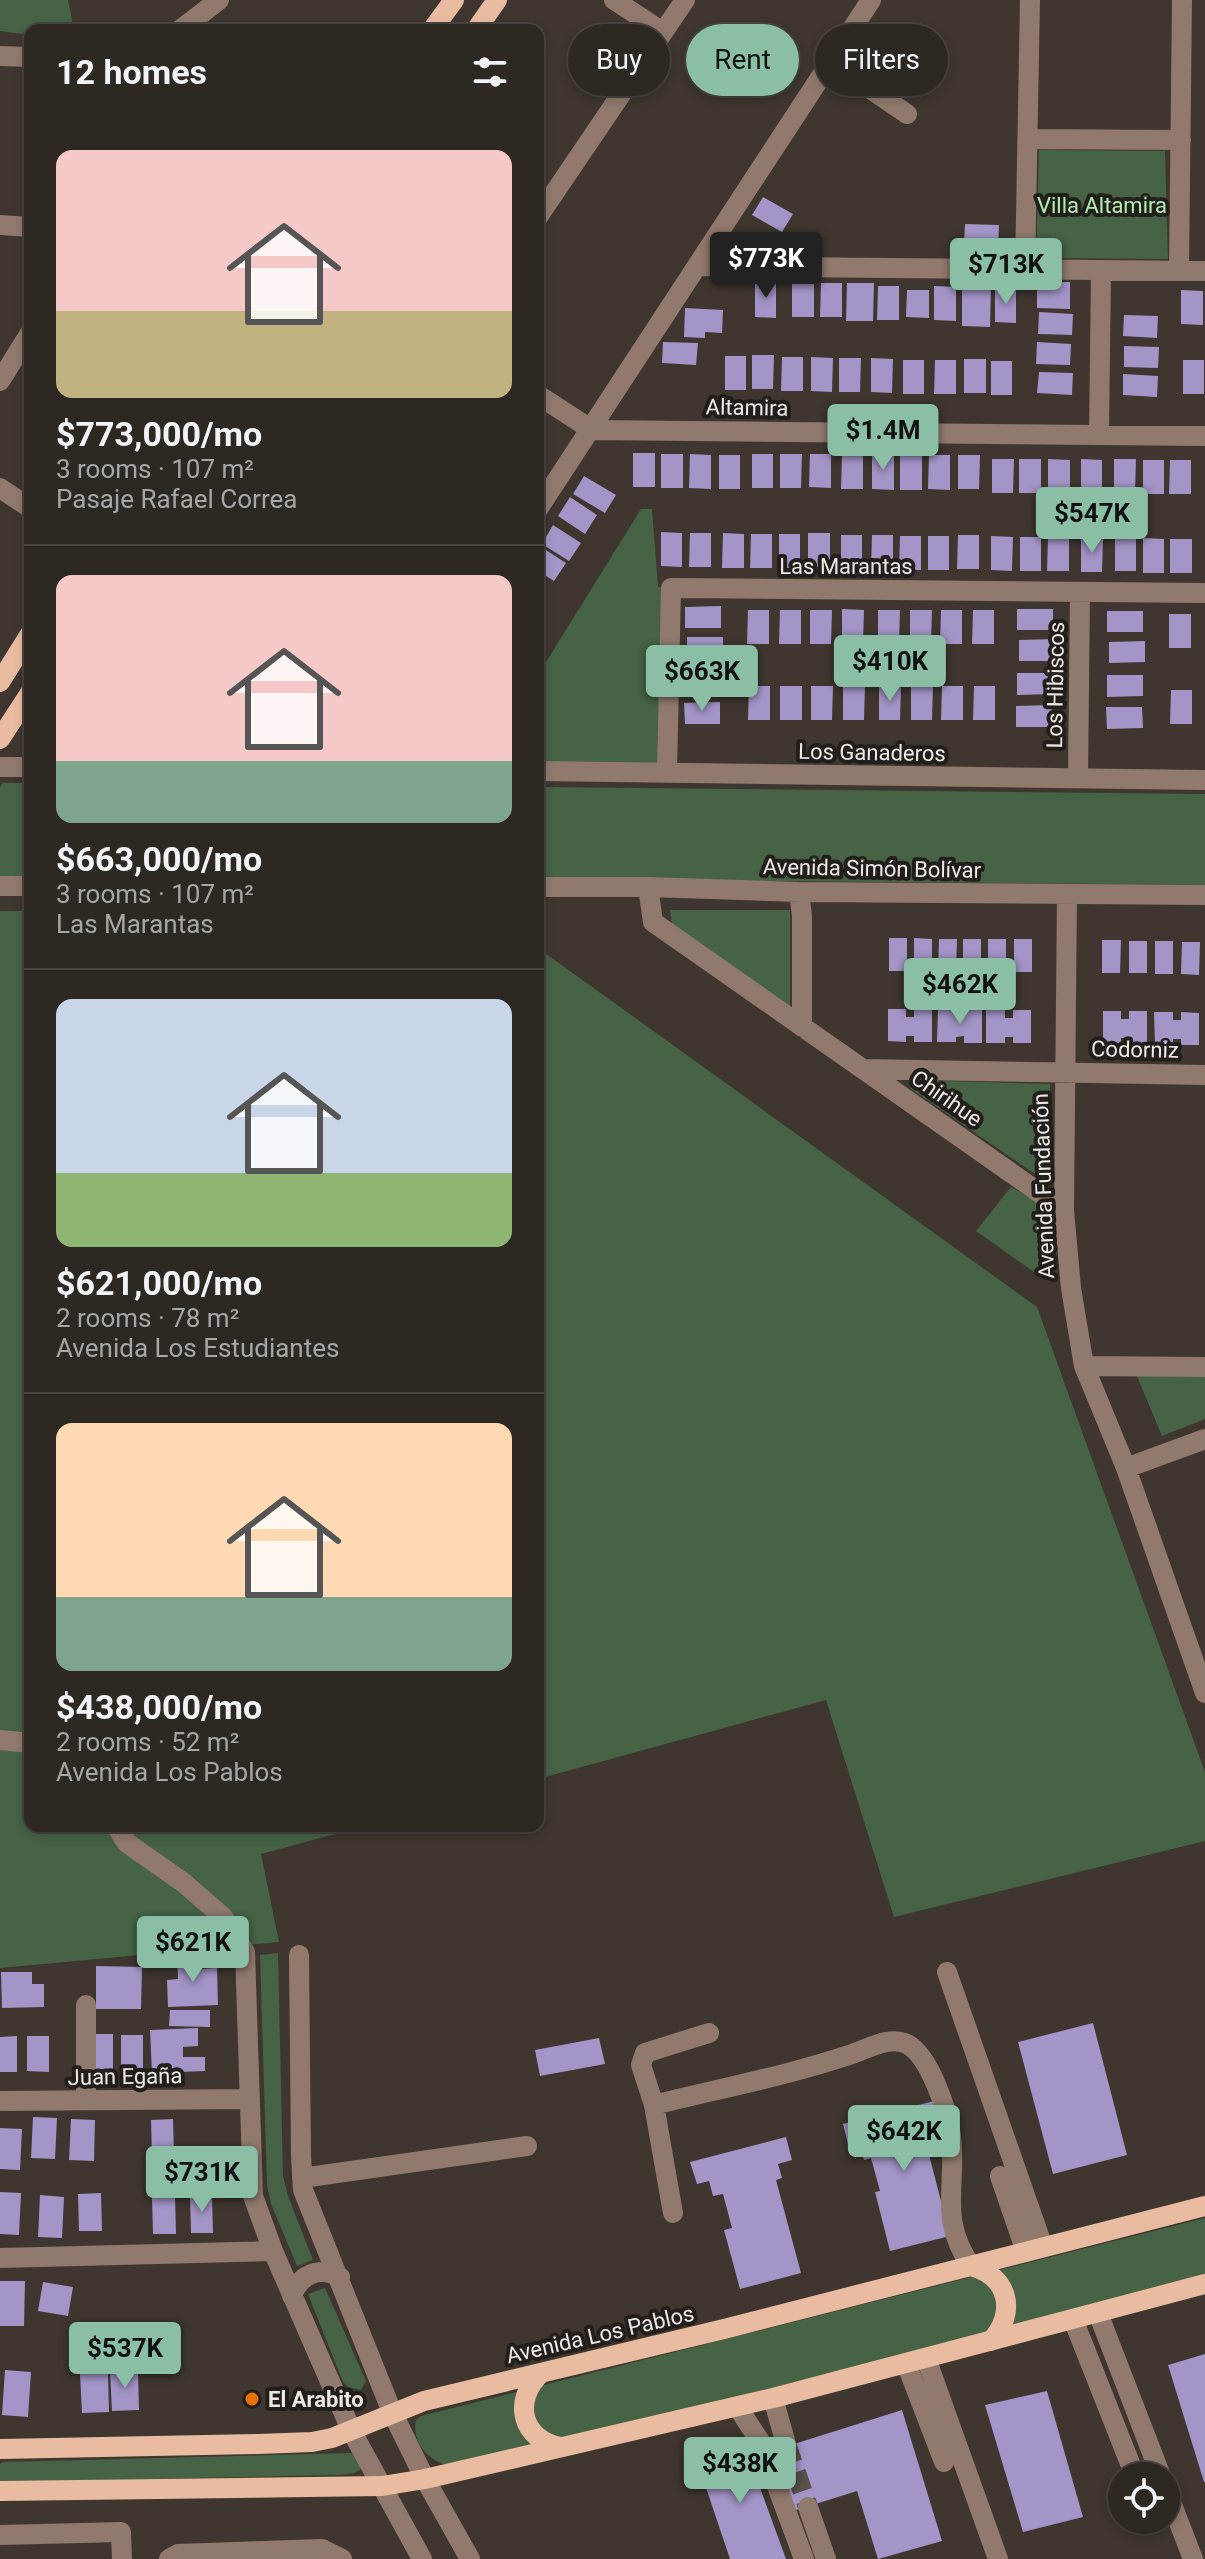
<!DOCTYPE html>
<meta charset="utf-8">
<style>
body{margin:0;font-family:Roboto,sans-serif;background:#36302b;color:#f1f3f6;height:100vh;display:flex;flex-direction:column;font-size:30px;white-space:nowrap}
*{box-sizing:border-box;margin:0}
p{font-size:26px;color:#a7a6a6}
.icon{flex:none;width:44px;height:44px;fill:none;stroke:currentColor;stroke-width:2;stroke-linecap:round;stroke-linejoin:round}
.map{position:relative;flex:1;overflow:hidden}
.sheet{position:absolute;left:24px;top:24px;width:520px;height:1808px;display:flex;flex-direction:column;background:#2e2823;border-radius:16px;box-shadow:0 4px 12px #0003,0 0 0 2px #494441}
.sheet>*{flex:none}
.guide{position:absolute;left:568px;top:24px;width:516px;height:72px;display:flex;gap:16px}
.controls{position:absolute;left:1108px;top:2462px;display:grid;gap:16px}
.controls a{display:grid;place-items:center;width:72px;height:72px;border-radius:50%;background:#2e2823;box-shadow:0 4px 12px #0003,0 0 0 2px #494441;font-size:40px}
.price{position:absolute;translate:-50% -68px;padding:0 18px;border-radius:8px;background:#8abfa5;color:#111;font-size:26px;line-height:52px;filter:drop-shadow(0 2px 4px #0008)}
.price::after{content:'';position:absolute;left:50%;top:48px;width:24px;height:18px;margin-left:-12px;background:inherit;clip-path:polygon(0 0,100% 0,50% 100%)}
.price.on{background:#222;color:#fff}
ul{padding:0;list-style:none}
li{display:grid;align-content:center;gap:16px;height:424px;padding:0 32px}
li+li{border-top:2px solid #494441}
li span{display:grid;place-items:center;height:248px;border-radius:16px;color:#555}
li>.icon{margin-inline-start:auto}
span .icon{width:144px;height:144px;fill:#fffc;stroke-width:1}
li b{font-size:34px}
h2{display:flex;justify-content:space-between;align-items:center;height:96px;padding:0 32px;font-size:34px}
.pill{padding:0 28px;border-radius:36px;background:#2e2823;box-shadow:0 4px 12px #0003,0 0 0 2px #494441;font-size:28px;line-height:72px}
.pill.on{background:#8abfa5;color:#111}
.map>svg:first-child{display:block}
.green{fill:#466346}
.building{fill:#a495c8}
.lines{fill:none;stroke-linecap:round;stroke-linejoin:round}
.minor-tunnel{stroke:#58514a;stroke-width:20;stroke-dasharray:20 10;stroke-linecap:butt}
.minor{stroke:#917a6d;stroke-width:20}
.major{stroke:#e9bca1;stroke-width:20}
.food-dot{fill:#e8710a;stroke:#221e1b;stroke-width:3}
.labels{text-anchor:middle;stroke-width:8;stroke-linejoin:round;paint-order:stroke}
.park-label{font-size:22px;fill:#b1efb0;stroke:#221e1b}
.street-label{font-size:22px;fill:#eee9e4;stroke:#221e1b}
.poi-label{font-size:22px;font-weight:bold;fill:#eee9e4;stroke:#221e1b;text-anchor:start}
</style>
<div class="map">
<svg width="1205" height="2559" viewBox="0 0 1205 2559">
<rect width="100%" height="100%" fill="#3e362f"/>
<path class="green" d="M0 0H68L74 30H30V35L0 31Z
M1039 150 1165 151 1168 259 1036 258Z
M641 509H652L658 587 671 588 667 773 538 771V675Z
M3 783H30V877H0V787Z
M538 787 1205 794V885L538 879Z
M670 910H790V1008L672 924Z
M0 911H30V1826H365L261 1854 279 1942 0 1968Z
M538 948 1037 1307 1205 1772V1841L894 1917 826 1700 538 1779Z
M909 1080 1050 1084 1051 1185 911 1089Z
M1011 1187 1051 1209 1059 1245 1034 1272 976 1231Z
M1136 1374 1205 1375V1419L1162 1436Z
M278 1953 283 2176 288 2196 313 2260 297 2266 271 2204 267 2185 260 1955Z
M1205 2218V2277L467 2466C440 2471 410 2449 416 2420L421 2416Z
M325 2288 366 2381 361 2390 348 2387 343 2382 308 2294Z
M351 2453H358L363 2465C358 2475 350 2474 340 2475L0 2482V2464L2 2462Z"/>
<path class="building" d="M763 197 793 214 782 232 752 215Z
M965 224 999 225 998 247 964 245Z
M1037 282H1070V309L1037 308Z
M755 283H776V318L755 317Z
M792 283H814V317H792Z
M821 283H842V317H820Z
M847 283H874L873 321H846Z
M878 286H899V320H877Z
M934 286 956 287V321L934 320Z
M962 287H991L990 327 962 326Z
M995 288 1016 289V323L995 322Z
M907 290H929V318L906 317Z
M1181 290 1203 291V325L1181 324Z
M685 308 723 310 722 333 705 332V338L684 337Z
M1039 312 1073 314 1072 335 1038 334Z
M1124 315 1158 316 1157 338 1123 336Z
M663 342 698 343 696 365 662 363Z
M1037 342 1071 344 1070 365 1036 364Z
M1124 346 1159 347 1158 368 1124 367Z
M752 355H774L773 389H752Z
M725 356H746V390H725Z
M782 357H803V391H781Z
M811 357 833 358 832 392 811 391Z
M839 358H861L860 392H839Z
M871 358 893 359 892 393 871 392Z
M964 359H986V393H964Z
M903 360H924V394H903Z
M935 360H956V394H934Z
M1183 360H1204V394H1183Z
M991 361H1012V395H991Z
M1039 372 1073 373 1072 395 1037 393Z
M1123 374 1158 376 1157 397 1123 395Z
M633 453H655V487H633Z
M661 454H683V488H661Z
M690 454 711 455V489L689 488Z
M752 454H773V488H752Z
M780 454H802L801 488H780Z
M810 454H831V488L809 487Z
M719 455H740V489H719Z
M842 455H863V489H841Z
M872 455H894V490L872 489Z
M929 455H950V490L928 489Z
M958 455H980L979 489H958Z
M900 456H922V490H900Z
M992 459H1014L1013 493H992Z
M1019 459H1041V493H1019Z
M1048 459 1070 460V494L1048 493Z
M1081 459 1102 460V494L1081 493Z
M1114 459H1136L1135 493H1114Z
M1143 460H1164V494H1143Z
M1170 460H1191V494H1169Z
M584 476 616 495 605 513 573 494Z
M570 497 597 515 585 534 558 516Z
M553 525 581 543 569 561 542 544Z
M661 532 682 533V567L661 566Z
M690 533H711V567H689Z
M723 533 744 534V568H722Z
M808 533H830V567H808Z
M751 534H772V568H750Z
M779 534H800V568H779Z
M841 535H862V569H841Z
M872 535H893V569H871Z
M958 535H979V569H957Z
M900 536H921V570H899Z
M928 536H949V570H928Z
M991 536 1013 537 1012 571 991 570Z
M1020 537H1041V571H1020Z
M1048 537H1069V571H1047Z
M1115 537H1136V571H1115Z
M1081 538H1103L1102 572H1081Z
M1143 538 1164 539V573H1143Z
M1170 539H1192V573H1170Z
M538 545 566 563 554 581 538 571Z
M721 606V628H685V607Z
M842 609 864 610 863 644H842Z
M1017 609H1053V630H1017Z
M748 610H769V644H747Z
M780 610H801V644H779Z
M810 610H832L831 644H810Z
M878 610H900L899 644H878Z
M910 610H932L931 644H910Z
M941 610H962V644H940Z
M973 610H994V644H972Z
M1107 611H1143V632H1107Z
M1169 614H1191V648H1169Z
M687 637H723V658H687Z
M1055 639V661H1019V640Z
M1145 641V662L1109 663V642Z
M685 671H721V692H685Z
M1017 673H1053V694L1017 695Z
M1107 675H1143V696L1107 697Z
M843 685 865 686 864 720H843Z
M749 686H770V720H748Z
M780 686H802V720H780Z
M811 686H833L832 720H811Z
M879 686H901L900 720H879Z
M911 686H933L932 720H911Z
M942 686H963V720H941Z
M974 686H995V720H973Z
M1171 690H1192V724H1170Z
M720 702V724H685L684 703Z
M1052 705V727H1016V706Z
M1106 707H1142L1143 728 1107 729Z
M889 938H907V971H889Z
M914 938 932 939V971H914Z
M939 939H957L956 972H938Z
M963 939H981V972L963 971Z
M988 939H1006V972L988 971Z
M1014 939H1032V972H1014Z
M1102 940H1121L1120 973H1102Z
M1129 941H1147V973H1129Z
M1155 941H1173V974H1155Z
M1182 942H1200L1199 975 1181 974Z
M888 1009H906V1017H914V1009H932V1042H914V1036H906V1042L888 1041Z
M938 1009H956V1018H964V1010H982V1043H964V1036L956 1037V1042H937Z
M986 1010H1005V1018H1013V1010H1031V1043H1013V1037H1005V1043H986Z
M1103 1011H1121V1019H1129V1011H1147V1044H1129V1038H1121V1044H1103Z
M1154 1012H1173V1020H1181V1012L1199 1013V1045H1181V1039H1173V1045H1155Z
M199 1954 200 1969 217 1968 218 2005 168 2007 167 1980 178 1979 177 1956Z
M96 1966 142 1967 141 2009H96Z
M1 1972H32V1984H44V2007L2 2008Z
M170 2010H210V2027L169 2026Z
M1093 2023 1127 2155 1053 2174 1018 2042Z
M198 2028V2046L183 2047V2057H205V2071L152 2073 150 2030Z
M91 2034H113V2069H91Z
M121 2035H143V2070H121Z
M17 2036V2072H0V2037Z
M27 2036H49V2072L27 2071Z
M599 2038 605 2064 540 2076 535 2050Z
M938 2100 943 2123 929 2127 933 2141 926 2143 950 2236 890 2251 875 2192 880 2191 871 2158 864 2160 860 2141 848 2144 843 2124Z
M33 2117 57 2118 55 2159 31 2158Z
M71 2119 95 2120 94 2161 69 2160Z
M173 2119 174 2157H152L151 2120Z
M0 2128 22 2129 20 2170 0 2169Z
M786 2137 792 2160 778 2164 782 2178 776 2180 801 2273 740 2289 724 2230 732 2228 723 2194 713 2196 709 2181 697 2184 690 2162Z
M0 2192 21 2193 19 2235 0 2234Z
M101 2193 102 2231H79L78 2194Z
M40 2195 64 2197 62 2238 38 2237Z
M212 2195 213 2233H191L190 2196Z
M175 2196 176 2234H153L152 2197Z
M0 2281H25L24 2326H0Z
M43 2282 73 2287 68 2316 38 2311Z
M1205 2354V2482H1204L1168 2365Z
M5 2370 31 2372 28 2417 2 2415Z
M138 2370 139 2410 112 2411 110 2371Z
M108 2373 109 2412 82 2413 80 2374Z
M1047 2391 1083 2517 1023 2532 985 2405Z
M902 2410 942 2541 878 2559 857 2491 793 2511 772 2451Z
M744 2444 786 2559H730L696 2458Z"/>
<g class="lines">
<path class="minor-tunnel" d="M786 2444 808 2507"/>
<path class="minor" d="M614 0 663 32
M180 30 219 0
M0 56 30 57
M831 62 907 114
M1028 139 1181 140
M538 217 685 0
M0 225 30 227
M698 266 1205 271
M1025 269 1030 0
M1179 271 1182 0
M0 381 30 333
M538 395 592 430 1205 436
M1099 435 1101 270
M0 488 30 508
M538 509 871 0
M0 767H30
M538 771 1205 780
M667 773 671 588 1205 593
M1078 779 1080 592
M0 886H30
M538 887H648L799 892 1205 895
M648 887 653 922 1064 1210
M799 892 802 916V1027
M1067 894 1064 1210 1071 1288 1084 1366 1126 1468 1205 1693
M865 1069 1205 1075
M1084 1366 1205 1367
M1126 1468 1205 1439
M0 1740 30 1743
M116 1826 127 1843 184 1883 223 1917 245 1952 253 2196 273 2251 352 2432 422 2559
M299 1955 301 2156 303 2190 392 2412 425 2479 470 2559
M947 1972 1043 2247
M0 2101 250 2099
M86 2101V2005
M654 2105C718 2089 786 2076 849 2055 866 2050 889 2035 907 2044 930 2056 948 2112 951 2136 957 2187 938 2218 971 2266
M1000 2176 1026 2252
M302 2178 527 2146
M673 2213 654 2105 641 2065 645 2053 709 2033
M0 2258 273 2251
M292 2296C300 2274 319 2266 340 2277
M1098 2313 1161 2476
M1073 2319 1135 2476
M926 2358 998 2559
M906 2363 944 2462
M773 2398 786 2444
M737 2406 761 2443 804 2559
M1166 2489 1193 2559
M808 2507 826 2559
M0 2535 121 2532 122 2559
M169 2559 178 2554 322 2549 342 2559"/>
<path class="major" d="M432 30 454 0
M476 30 497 0
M0 682 30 634
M0 739 30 693
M971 2266C1009 2276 1017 2313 991 2341
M541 2373C512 2400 521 2440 561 2447
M0 2449 258 2444 312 2442 332 2438 424 2401 724 2329 1205 2206
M0 2491 382 2486 425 2479 773 2398 1205 2284"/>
</g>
<circle class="food-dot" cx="252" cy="2399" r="8"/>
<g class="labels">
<g class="park-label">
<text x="1102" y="213">Villa Altamira</text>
</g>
<g class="street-label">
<text transform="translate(747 407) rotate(1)" y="8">Altamira</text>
<text x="846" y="574">Las Marantas</text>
<text transform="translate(1055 685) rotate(-89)" y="8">Los Hibiscos</text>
<text transform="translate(872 752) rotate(1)" y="8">Los Ganaderos</text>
<text transform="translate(872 868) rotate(1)" y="8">Avenida Simón Bolívar</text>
<text transform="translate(1135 1049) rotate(1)" y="8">Codorniz</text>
<text transform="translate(947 1098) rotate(35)" y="8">Chirihue</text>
<text transform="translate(1043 1186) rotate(-92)" y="8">Avenida Fundación</text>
<text transform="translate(125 2076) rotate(-1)" y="8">Juan Egaña</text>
<text transform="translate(600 2334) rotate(-13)" y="8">Avenida Los Pablos</text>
</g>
<g class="poi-label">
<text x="268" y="2407">El Arabito</text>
</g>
</g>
</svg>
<div class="controls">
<a><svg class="icon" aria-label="locate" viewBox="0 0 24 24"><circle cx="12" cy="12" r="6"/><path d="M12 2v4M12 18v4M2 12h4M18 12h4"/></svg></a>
</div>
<b class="price on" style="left:766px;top:300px">$773K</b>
<b class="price" style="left:1006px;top:306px">$713K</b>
<b class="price" style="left:883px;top:472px">$1.4M</b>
<b class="price" style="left:1092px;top:555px">$547K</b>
<b class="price" style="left:890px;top:703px">$410K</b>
<b class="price" style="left:702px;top:713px">$663K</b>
<b class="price" style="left:960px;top:1026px">$462K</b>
<b class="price" style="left:193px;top:1984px">$621K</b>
<b class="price" style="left:904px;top:2173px">$642K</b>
<b class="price" style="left:202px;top:2214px">$731K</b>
<b class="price" style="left:125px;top:2390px">$537K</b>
<b class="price" style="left:740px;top:2505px">$438K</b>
<div class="guide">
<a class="pill">Buy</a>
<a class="pill on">Rent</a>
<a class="pill">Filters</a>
</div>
<section class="sheet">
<h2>12 homes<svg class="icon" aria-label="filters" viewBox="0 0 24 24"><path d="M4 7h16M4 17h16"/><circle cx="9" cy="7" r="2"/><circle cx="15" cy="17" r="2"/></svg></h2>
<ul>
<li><span style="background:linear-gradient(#f6c9c9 65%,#c2b280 0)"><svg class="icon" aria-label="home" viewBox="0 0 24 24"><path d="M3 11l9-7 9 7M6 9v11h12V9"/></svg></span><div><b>$773,000/mo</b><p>3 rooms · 107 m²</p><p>Pasaje Rafael Correa</p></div></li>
<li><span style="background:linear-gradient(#f6c9c9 75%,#7fa58c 0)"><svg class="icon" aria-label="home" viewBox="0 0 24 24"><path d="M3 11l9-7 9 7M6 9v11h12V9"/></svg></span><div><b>$663,000/mo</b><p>3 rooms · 107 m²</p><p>Las Marantas</p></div></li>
<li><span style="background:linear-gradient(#c9d6e8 70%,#8fb573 0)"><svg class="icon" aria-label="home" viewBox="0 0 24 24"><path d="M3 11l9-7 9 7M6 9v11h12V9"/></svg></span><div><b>$621,000/mo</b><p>2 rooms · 78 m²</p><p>Avenida Los Estudiantes</p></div></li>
<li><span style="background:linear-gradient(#ffd9b3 70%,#7fa58c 0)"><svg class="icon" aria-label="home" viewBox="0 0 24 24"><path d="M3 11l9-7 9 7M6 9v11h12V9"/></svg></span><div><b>$438,000/mo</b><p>2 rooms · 52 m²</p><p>Avenida Los Pablos</p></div></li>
</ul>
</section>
</div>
